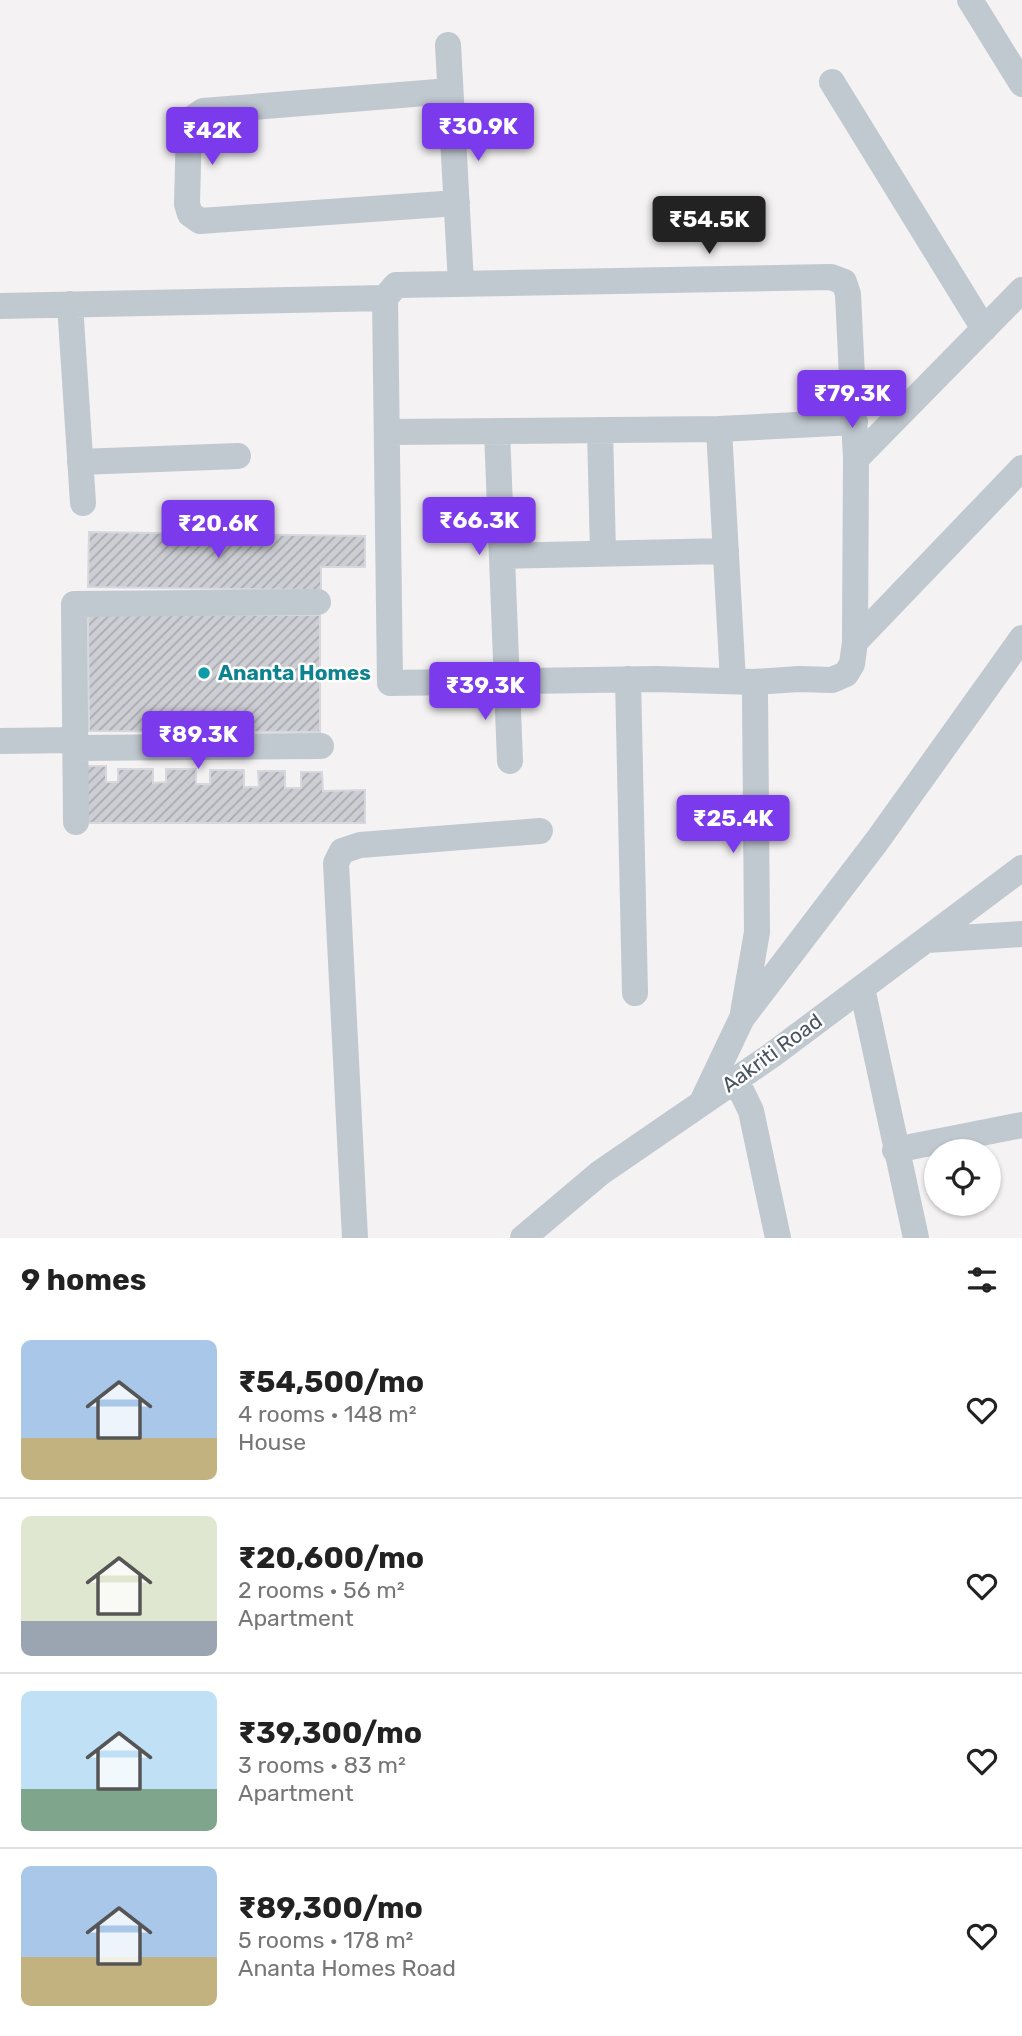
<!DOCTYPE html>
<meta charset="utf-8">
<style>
body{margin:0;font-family:Rubik,sans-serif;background:#f2f2f2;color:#222;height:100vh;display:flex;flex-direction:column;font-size:26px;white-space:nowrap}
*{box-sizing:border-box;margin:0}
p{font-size:23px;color:#767676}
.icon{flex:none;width:38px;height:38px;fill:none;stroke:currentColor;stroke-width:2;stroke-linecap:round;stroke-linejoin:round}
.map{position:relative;height:1238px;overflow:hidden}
.panel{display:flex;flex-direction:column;background:#fff;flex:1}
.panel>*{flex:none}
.controls{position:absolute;left:924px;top:1139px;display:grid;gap:14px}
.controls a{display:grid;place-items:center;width:77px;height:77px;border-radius:50%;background:#fff;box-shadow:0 2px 5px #0004;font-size:35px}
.price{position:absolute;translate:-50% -60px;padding:0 16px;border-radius:7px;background:#7c3aed;color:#fff;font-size:23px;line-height:46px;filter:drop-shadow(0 2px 4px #0008)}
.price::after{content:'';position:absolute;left:50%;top:42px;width:21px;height:16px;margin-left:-10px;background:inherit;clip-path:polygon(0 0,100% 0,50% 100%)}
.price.active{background:#222;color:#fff}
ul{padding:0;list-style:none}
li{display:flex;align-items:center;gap:21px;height:175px;padding:0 21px}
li+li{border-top:2px solid #e0e0e0}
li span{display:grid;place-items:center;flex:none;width:196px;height:140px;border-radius:10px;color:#555}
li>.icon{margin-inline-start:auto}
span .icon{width:84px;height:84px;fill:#fffc;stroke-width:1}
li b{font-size:30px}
h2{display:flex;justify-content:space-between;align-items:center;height:84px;padding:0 21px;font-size:30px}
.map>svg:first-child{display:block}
.building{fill:url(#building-hatch);stroke:#d6d8dd;stroke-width:2}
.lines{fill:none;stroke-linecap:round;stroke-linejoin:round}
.minor{stroke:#c0c8d0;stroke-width:26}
.culture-dot{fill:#0f9aa8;stroke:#fff;stroke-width:2.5}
.labels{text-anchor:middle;stroke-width:5;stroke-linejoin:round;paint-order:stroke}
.culture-label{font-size:21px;font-weight:bold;fill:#0d838f;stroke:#fff;text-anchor:start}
.street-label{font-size:21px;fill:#4a545f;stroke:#fff}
</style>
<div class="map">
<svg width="1022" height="1238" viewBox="0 0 1022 1238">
<defs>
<pattern id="building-hatch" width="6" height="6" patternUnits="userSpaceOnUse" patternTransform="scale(1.75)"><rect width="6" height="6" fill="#ccced4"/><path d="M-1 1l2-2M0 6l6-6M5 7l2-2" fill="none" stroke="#a8aaaf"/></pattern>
</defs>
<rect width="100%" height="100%" fill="#f4f2f2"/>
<path class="building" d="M89 532 365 536V567H321V590L88 587Z
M88 615H320V732L89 731Z
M86 766H106V782H118V769H153V783L166 782V769H196V784H210V770H244V787H259L258 771H285V788H301V772H322L323 791 365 790V823H86Z"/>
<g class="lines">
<path class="minor" d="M970 0 1022 84
M448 45 461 284
M832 82 984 329
M450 91 203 111 194 117 189 125 187 204 190 214 200 221 457 203
M385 298 396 285 831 277 844 282 848 294 856 459
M70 304 83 503
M0 306 385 298 390 683 656 679 754 682 799 679 832 680 846 674 852 664 855 642 1022 468
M719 429 733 681
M600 430 603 553
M497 431 510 761
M387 432 719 429 855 422
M80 462 238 456
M502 556 726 551
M855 642 856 459 1022 290
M628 679 635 993
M0 741 75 740
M76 748 321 746
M76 822 74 604 318 602
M927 940 1022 934
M862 988 916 1238
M743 1013 757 932 755 694
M736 1080 751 1111 778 1238
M702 1102 742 1018 877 841 1022 638
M895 1150 1022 1125
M355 1238 336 863 342 851 360 845 540 831
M523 1238 600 1173 772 1055 1022 868"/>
</g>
<circle class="culture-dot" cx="204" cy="673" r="7"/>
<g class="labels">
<g class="culture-label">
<text x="218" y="680">Ananta Homes</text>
</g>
<g class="street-label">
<text transform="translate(772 1053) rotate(-36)" y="7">Aakriti Road</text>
</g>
</g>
</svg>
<div class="controls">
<a><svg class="icon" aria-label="locate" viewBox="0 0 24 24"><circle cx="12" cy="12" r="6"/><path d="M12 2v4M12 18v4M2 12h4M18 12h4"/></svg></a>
</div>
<b class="price" style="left:478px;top:163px">₹30.9K</b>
<b class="price" style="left:212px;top:167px">₹42K</b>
<b class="price active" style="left:709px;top:256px">₹54.5K</b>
<b class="price" style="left:852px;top:430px">₹79.3K</b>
<b class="price" style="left:479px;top:557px">₹66.3K</b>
<b class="price" style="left:218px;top:560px">₹20.6K</b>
<b class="price" style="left:485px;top:722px">₹39.3K</b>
<b class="price" style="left:198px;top:771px">₹89.3K</b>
<b class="price" style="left:733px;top:855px">₹25.4K</b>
</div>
<section class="panel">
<h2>9 homes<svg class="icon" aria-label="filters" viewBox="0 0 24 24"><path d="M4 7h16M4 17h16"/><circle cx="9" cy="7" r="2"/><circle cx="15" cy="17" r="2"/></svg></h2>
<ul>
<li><span style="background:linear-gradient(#a9c7e8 70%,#c2b280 0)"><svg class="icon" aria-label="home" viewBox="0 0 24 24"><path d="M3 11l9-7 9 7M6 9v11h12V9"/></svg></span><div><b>₹54,500/mo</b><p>4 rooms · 148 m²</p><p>House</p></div><svg class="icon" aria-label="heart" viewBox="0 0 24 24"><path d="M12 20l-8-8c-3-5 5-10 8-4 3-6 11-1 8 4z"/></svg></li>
<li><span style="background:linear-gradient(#dfe7d0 75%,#9aa5b1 0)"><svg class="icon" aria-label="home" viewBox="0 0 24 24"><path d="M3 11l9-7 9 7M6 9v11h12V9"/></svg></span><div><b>₹20,600/mo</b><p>2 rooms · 56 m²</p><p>Apartment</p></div><svg class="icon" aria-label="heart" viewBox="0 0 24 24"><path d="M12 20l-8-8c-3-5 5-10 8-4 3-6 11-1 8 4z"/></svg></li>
<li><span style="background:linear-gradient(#bfe0f5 70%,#7fa58c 0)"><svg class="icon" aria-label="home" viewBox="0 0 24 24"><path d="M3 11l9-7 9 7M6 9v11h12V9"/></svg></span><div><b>₹39,300/mo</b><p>3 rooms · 83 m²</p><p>Apartment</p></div><svg class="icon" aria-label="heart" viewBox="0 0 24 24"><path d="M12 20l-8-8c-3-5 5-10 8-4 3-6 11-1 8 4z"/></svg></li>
<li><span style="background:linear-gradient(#a9c7e8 65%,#c2b280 0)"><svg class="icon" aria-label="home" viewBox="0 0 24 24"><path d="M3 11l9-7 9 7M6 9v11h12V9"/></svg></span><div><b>₹89,300/mo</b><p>5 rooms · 178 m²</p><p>Ananta Homes Road</p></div><svg class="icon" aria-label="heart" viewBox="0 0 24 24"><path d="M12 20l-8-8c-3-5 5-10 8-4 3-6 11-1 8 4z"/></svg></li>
</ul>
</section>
